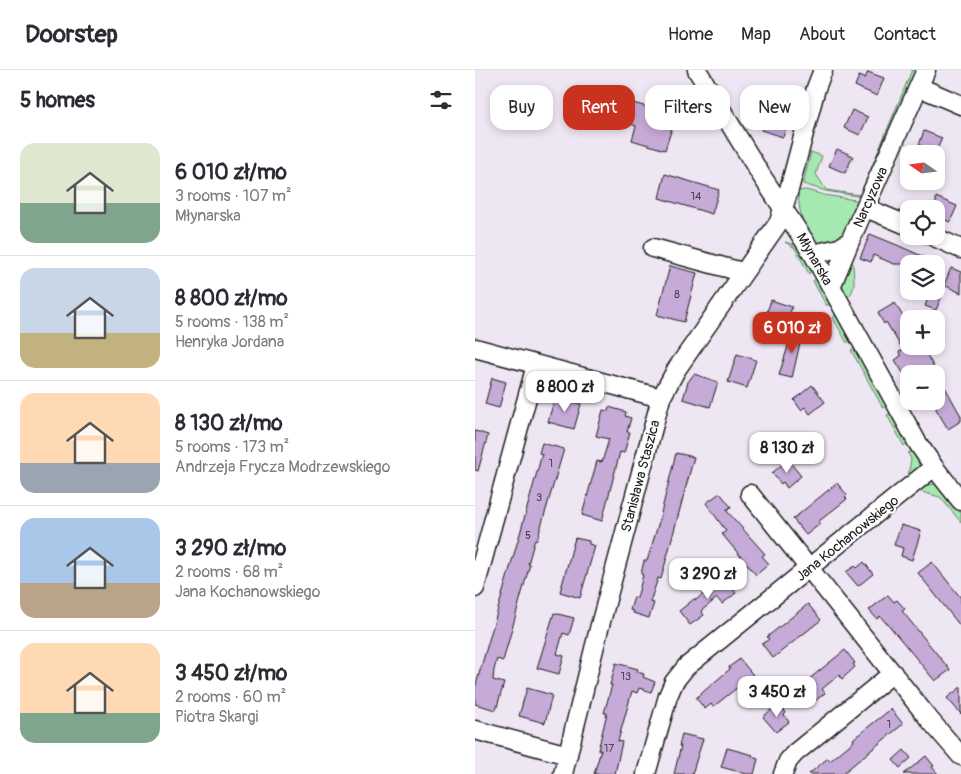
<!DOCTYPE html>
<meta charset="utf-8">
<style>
body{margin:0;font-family:Pangolin,sans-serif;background:#f7f7f7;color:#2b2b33;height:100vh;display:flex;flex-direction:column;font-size:19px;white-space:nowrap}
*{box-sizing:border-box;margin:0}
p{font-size:16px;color:#7c7c81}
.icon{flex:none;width:28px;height:28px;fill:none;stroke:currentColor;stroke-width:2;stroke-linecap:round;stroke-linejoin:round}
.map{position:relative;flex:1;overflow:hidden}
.side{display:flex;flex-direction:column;background:#fff;width:475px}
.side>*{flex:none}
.guide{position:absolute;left:15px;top:15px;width:395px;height:45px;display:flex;gap:10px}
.needle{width:32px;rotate:284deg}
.fabs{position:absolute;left:425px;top:75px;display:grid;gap:10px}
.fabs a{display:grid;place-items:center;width:45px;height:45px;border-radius:10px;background:#fff;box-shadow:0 2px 8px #0003;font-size:25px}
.price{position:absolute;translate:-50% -42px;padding:0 11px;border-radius:10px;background:#fff;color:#222;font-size:16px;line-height:32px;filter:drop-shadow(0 1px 2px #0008)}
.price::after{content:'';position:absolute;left:50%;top:30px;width:15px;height:11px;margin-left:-8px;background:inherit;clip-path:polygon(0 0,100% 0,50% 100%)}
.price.on{background:#c8321e;color:#fff}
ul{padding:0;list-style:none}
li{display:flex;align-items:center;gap:15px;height:125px;padding:0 20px}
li+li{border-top:1px solid #e1e1e2}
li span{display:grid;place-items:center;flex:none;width:140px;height:100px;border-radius:15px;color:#555}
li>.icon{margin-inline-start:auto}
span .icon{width:60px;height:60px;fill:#fffc;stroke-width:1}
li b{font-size:21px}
h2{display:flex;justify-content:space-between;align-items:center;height:60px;padding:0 20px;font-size:21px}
.tag{padding:0 18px;border-radius:15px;background:#fff;box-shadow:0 2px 8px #0003;font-size:18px;line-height:45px}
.tag.on{background:#c8321e;color:#fff}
header{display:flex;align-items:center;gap:30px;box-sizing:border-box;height:70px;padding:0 25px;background:#fff;border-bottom:1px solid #e1e1e2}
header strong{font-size:24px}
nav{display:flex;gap:28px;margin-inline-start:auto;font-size:18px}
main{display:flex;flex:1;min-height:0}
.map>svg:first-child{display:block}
.green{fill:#a6e8b1;stroke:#618266}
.building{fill:#c6aad7;stroke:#1c1c1c}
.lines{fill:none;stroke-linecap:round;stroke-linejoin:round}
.minor-casing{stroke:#1c1c1c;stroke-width:21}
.minor{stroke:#fff;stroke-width:18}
.labels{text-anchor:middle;stroke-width:4.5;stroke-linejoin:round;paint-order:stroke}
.number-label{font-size:11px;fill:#46404b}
.street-label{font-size:14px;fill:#1c1c1c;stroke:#fff}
</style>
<header>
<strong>Doorstep</strong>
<nav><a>Home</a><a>Map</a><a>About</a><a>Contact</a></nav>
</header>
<main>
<section class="side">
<h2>5 homes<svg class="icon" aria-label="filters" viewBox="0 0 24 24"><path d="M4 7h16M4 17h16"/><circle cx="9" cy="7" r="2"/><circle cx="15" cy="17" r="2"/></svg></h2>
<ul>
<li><span style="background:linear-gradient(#dfe7d0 60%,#7fa58c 0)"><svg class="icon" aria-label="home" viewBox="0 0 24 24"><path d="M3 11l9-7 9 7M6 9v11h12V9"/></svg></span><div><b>6 010 zł/mo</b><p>3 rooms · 107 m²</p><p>Młynarska</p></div></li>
<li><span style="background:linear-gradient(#c9d6e8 65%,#c2b280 0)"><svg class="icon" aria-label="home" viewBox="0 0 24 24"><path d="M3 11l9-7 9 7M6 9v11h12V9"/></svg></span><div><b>8 800 zł/mo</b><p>5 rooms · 138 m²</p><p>Henryka Jordana</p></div></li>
<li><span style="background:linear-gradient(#ffd9b3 70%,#9aa5b1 0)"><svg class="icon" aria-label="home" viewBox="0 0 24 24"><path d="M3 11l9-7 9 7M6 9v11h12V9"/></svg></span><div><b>8 130 zł/mo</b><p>5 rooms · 173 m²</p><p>Andrzeja Frycza Modrzewskiego</p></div></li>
<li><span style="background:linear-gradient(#a9c7e8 65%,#b9a48a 0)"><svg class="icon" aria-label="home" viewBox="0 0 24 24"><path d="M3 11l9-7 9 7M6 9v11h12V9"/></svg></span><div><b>3 290 zł/mo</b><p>2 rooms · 68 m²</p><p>Jana Kochanowskiego</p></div></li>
<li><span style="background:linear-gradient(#ffd9b3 70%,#7fa58c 0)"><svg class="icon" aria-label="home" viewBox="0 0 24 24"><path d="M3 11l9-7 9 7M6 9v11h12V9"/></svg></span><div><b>3 450 zł/mo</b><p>2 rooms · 60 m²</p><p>Piotra Skargi</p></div></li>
</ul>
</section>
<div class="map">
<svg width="486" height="704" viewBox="0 0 486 704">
<rect width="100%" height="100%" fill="#eee6f3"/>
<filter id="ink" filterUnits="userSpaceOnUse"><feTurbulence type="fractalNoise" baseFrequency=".02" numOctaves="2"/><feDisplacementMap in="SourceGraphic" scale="10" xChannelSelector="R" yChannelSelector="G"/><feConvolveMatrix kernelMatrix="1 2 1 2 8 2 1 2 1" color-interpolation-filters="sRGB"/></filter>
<g filter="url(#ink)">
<path class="green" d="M437 0H443L388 127 351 121 328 114 336 82 347 86 341 104 351 120 385 125Z
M331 120 349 125 387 131 366 170C361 172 355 175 350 175 329 175 323 136 323 121Z
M310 172 323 176 338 199 334 204 320 178Z
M376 193H378C378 205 383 221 371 228 365 213 368 209 374 194Z
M342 208 357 235H351L338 211Z
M362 242 376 269 372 273 358 248Z
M380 278 412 335 408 338 376 280Z
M416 343H418L433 372 429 376 412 345Z
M437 381H439C443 388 445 393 443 401L433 407 436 389 433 383Z
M460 414 466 417 486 443V452L465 427 446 422 443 419 450 415Z"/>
<path class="building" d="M393 2 409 8 402 26 380 16 384 6 390 8Z
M111 19 133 24 127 47 105 41Z
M158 33 201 45 190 80 157 70 161 56 151 52Z
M294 37 315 44 308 67 286 60Z
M377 40 393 47 385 65 369 58Z
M449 61 467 68 460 84H451L445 81 447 76 444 75Z
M362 79 378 86 370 103 354 96Z
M190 104 244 120 237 144 184 128Z
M461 127 482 136 475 152 461 146Z
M395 164 422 175 465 194H419L398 185 396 192 385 188Z
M195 196 222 203 209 252 182 245Z
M476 198 486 202V223L469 215Z
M456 221H469L461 240 450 236Z
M296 230 317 237 311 255 290 248Z
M420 233 434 257V276H447L486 346V351L473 359 461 339V304H434L430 306 420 290 426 286 424 282 428 280 411 252 409 254 403 243Z
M319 257 328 260 317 308 304 305Z
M262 284 281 290 272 318 253 312Z
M219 304 243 312 235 337 208 329 213 312Z
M17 308 31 312 24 338 10 334Z
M337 315 350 332 335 344 330 337 326 340 319 330Z
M80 327 106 334 99 359 73 352Z
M134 337 151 342 150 346 156 348 152 362H155L149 383 145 382 127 451 107 445 122 391 127 392 134 369 121 366 128 340 133 341Z
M0 361 13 365 3 401 0 400Z
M67 373 89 379 62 470 60 469 53 494H55L28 591 22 589 19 600 18 610 29 613 21 640 0 634V618L46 460 67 384 64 383Z
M201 383 219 387 186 509 183 508 175 532 179 533 174 548 158 543V541L155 540 159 527 162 528 168 505 166 504 169 491H172L183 455Z
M313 390 326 406 312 418 308 412 306 414 297 403Z
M362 413 372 425 370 427 372 429 343 452 345 454 331 465 318 449Z
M245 423 256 437 251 440 290 484 287 486 294 494 281 505 247 464 251 461 231 433Z
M426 455 446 461 437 490 426 486 428 478 419 475Z
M100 468 114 471V474L120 476 105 528 85 522Z
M389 492 398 504 383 516 371 502 380 496 382 498Z
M457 492 486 528V557L443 503Z
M250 505 259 517 257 518 261 523 247 534 242 528 226 541 229 545 215 555 204 541 219 529 221 530Z
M413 525 419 532 422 530 430 539 427 541 475 600 460 611 412 553H411L405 546 402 549 394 540Z
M333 534 346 550 298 588 287 574 294 569 292 567Z
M79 543 99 548 94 565 88 563 82 584 89 586 84 604 62 598Z
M370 580 380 593 378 594 380 597 367 609 364 605 347 619 350 623 336 634 323 618Z
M265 589 278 605 238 637 236 634 230 639 221 628 255 599 254 597Z
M141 593 163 599 162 602 169 604 168 607 180 612 176 622 164 618 162 623 157 621 143 671 147 672 140 704H119L126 680H123L132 643H129L137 615H135Z
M486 617V644L472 628Z
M52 618 77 625 70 653 44 646Z
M304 633 311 643 309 645 314 652 301 662 288 647Z
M416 639 428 654 367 704H334L353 688 355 691 379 671 378 669Z
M207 664 228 669 217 704H199L206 676H204Z
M252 678 278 685 277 687 283 689 279 704H272L246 697Z
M429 680 436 688 425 698 418 690Z
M451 686 459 696 457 697 463 704H429Z"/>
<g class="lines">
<defs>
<path id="minor" d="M222 0 286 105 338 184 442 372 459 397 486 431
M444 17 486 35
M391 138 434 156
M457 166 486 179
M178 178 267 202
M338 184 364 178 375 171 451 0
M356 217 375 171
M0 278 186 328
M275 424 454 649 486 686
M0 518 61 295
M0 660 93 685
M88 704 124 559 186 328 201 300 304 152 315 116 341 18 348 0
M171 704 193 626 199 612 211 597 459 397
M308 704 313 691 320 683 418 603"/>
</defs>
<use href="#minor" class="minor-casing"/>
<use href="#minor" class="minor"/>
</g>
</g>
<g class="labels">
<g class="number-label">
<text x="221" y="130">14</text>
<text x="202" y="228">8</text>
<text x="76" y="397">1</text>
<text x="64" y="431">3</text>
<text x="53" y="469">5</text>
<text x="151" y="610">13</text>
<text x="414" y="658">1</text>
<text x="134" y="682">17</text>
</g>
<g class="street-label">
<text transform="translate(395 127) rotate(-66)" y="5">Narcyzowa</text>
<text transform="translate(340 189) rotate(60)" y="5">Młynarska</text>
<text transform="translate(165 406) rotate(-75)" y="5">Stanisława Staszica</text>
<text transform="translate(372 468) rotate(-39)" y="5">Jana Kochanowskiego</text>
</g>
</g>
</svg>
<div class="fabs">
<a><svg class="needle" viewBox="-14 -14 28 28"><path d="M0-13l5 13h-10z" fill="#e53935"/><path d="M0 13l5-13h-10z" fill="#7c7c81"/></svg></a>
<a><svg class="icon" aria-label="locate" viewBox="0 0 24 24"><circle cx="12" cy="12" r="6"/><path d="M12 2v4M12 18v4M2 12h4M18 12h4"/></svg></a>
<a><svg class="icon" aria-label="layers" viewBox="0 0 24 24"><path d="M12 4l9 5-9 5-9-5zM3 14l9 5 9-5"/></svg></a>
<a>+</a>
<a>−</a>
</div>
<b class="price on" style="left:317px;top:284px">6 010 zł</b>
<b class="price" style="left:90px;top:343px">8 800 zł</b>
<b class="price" style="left:312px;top:404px">8 130 zł</b>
<b class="price" style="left:233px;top:530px">3 290 zł</b>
<b class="price" style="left:302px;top:648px">3 450 zł</b>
<div class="guide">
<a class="tag">Buy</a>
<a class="tag on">Rent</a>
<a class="tag">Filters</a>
<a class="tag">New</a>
</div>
</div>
</main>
